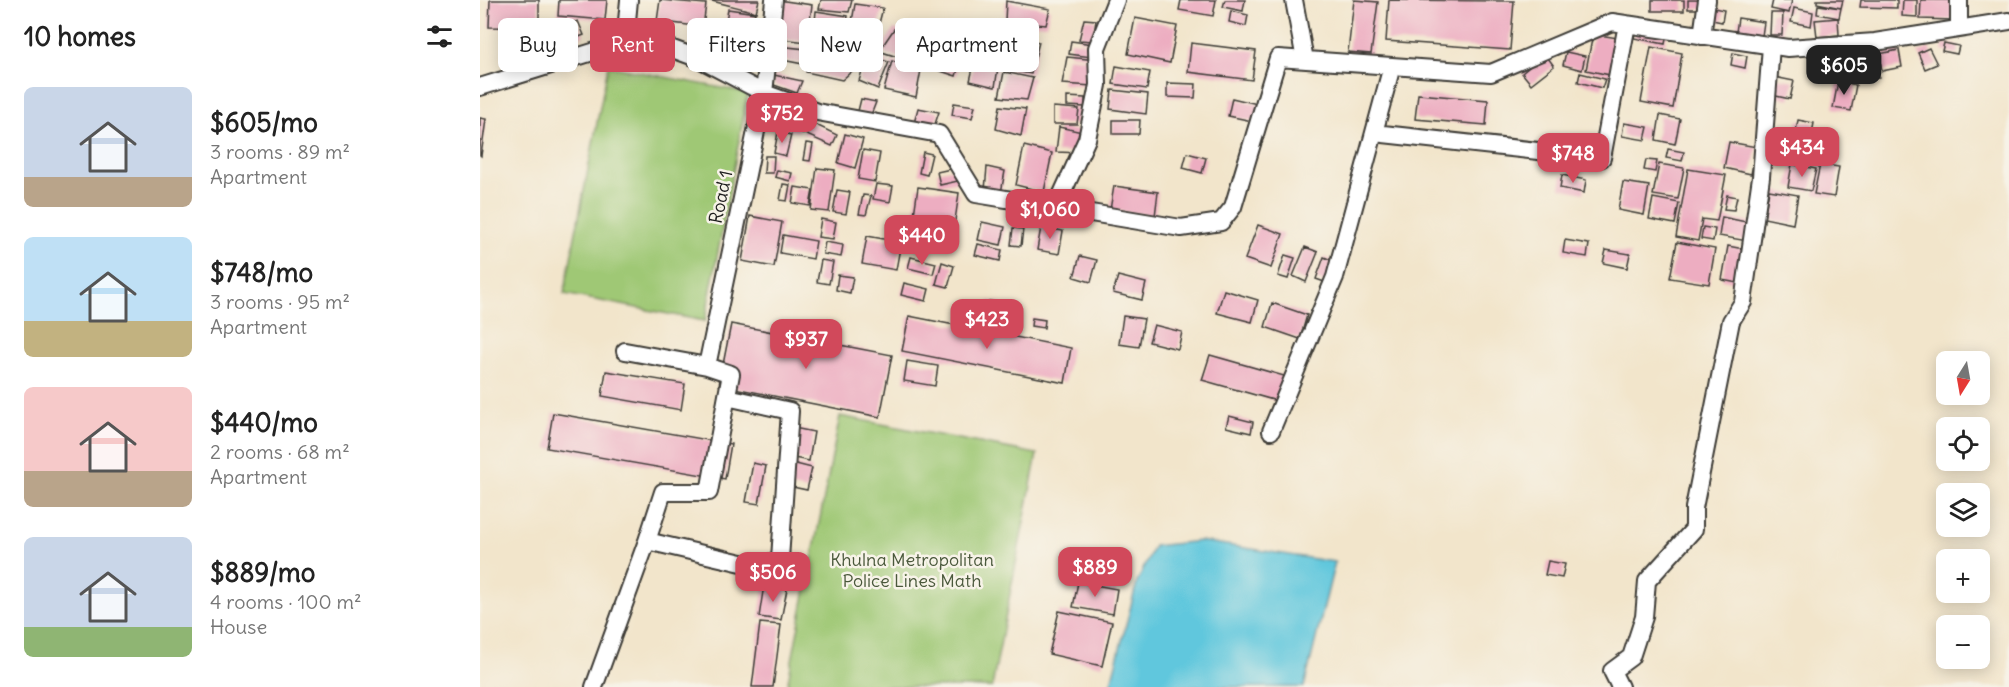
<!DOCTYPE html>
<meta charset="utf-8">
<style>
body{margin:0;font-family:Delius,sans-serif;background:#f6f6f6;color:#222;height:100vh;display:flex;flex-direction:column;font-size:22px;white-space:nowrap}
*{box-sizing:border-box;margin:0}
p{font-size:20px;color:#767676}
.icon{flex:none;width:33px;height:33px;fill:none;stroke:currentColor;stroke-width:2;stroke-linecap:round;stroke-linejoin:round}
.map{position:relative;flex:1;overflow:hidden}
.drawer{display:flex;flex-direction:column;background:#fff;width:480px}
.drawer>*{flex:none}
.banner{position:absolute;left:18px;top:18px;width:570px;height:54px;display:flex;gap:12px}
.needle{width:39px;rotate:191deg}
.fabs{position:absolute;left:1456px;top:351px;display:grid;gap:12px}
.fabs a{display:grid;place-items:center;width:54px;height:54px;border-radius:9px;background:#fff;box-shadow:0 3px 15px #0003;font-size:30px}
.price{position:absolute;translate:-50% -51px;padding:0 14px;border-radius:12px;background:#d1495b;color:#fff;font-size:20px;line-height:39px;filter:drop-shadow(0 2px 3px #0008)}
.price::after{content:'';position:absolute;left:50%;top:36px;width:18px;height:14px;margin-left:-9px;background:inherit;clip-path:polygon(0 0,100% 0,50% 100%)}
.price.selected{background:#222;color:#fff}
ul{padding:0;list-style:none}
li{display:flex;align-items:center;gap:18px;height:150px;padding:0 24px}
li span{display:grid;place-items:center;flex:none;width:168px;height:120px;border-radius:9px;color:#555}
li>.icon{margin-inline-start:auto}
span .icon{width:72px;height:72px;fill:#fffc;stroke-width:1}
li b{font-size:26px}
h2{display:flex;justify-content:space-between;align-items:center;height:72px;padding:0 24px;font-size:26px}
.pill{padding:0 21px;border-radius:9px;background:#fff;box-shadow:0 3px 15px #0003;font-size:21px;line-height:54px}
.pill.selected{background:#d1495b;color:#fff}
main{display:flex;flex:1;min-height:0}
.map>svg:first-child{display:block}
.green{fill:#9fc875;stroke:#5e7248;stroke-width:1.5}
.water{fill:#60c7dd;stroke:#3e727c;stroke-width:1.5}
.building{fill:#edadc1}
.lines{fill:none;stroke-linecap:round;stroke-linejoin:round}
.street-casing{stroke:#3c3a36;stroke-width:20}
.street{stroke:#fff;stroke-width:16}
.labels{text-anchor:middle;stroke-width:5;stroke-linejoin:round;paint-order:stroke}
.street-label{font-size:18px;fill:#1c1c1c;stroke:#f7f3e8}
.park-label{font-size:18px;fill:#4a583b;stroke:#f7f3e8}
</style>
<main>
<section class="drawer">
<h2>10 homes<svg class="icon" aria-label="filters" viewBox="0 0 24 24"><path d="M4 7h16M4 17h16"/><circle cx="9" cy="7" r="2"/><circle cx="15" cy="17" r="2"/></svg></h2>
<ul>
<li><span style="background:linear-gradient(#c9d6e8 75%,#b9a48a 0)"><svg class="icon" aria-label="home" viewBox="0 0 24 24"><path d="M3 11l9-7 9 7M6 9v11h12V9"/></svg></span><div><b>$605/mo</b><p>3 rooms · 89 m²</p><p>Apartment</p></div></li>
<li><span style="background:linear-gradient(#bfe0f5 70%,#c2b280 0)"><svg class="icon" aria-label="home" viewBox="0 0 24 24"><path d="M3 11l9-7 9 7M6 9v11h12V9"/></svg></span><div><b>$748/mo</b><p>3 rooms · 95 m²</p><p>Apartment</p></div></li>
<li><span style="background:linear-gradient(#f6c9c9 70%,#b9a48a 0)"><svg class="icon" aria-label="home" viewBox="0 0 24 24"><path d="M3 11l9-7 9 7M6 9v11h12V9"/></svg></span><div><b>$440/mo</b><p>2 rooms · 68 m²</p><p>Apartment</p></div></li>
<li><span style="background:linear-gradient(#c9d6e8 75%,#8fb573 0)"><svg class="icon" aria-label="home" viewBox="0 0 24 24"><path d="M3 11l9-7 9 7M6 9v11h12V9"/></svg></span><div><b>$889/mo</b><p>4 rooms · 100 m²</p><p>House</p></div></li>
</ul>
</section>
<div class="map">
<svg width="1529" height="687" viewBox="0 0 1529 687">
<rect width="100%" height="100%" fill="#f7f3e8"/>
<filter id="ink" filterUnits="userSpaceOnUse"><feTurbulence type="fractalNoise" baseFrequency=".0167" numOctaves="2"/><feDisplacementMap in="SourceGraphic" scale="12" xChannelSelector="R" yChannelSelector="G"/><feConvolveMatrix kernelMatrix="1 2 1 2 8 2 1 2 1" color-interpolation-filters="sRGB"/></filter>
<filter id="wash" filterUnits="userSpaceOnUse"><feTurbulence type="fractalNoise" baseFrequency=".008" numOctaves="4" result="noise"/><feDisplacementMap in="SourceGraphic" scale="24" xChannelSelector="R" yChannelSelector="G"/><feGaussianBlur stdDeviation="1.35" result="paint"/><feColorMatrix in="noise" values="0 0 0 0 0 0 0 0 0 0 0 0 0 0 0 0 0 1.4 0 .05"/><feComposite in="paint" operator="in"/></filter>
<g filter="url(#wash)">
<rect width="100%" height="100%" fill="#f2e5cb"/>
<path class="green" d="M128 66 268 93 225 321 84 294Z
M360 416 557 454 512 687 307 686Z"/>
<path class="water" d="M720 541 855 562 824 687H630L657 582 674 546Z"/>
<g id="blocks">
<path class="building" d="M10 0H59V28L9 27Z
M79 0H127L125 20 78 16Z
M180 0 226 4 223 27 177 21Z
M228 0H279L276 12Z
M298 0 332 5 327 42 293 38Z
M341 0H372L369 12 339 9Z
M701 0H736L733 16 699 10Z
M745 0H765L763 11 743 7Z
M874 0 898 2 891 54 868 52Z
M909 0 1034 1 1030 50 906 41Z
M1172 0H1204V11H1172Z
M1208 0H1226V9H1208Z
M1293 0H1312L1309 13 1291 9Z
M1337 0H1363L1361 8 1337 3Z
M1381 0H1417V8L1380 7Z
M1423 0H1437V17L1422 16Z
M1441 0H1474L1473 20 1440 19Z
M526 1 570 9 566 25 525 21Z
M375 4 403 8 394 43 369 39Z
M1338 5 1361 8 1359 18 1337 14Z
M1234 8 1244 10 1242 22 1232 20Z
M1314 8 1333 12 1331 26 1311 22Z
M248 9 275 13 268 50 242 45Z
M336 11 368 16 365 36 334 33Z
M751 11 768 15 766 26 749 22Z
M1291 13H1303L1302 35H1290Z
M655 18 697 26 690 63 648 54Z
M1258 18 1284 22 1282 36 1256 32Z
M1358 18 1359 35 1337 37 1335 20Z
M604 19 616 20 613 41 599 40Z
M98 21 104 35 66 50 60 35Z
M1156 28 1187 34 1185 44 1154 38Z
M414 29 484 50 476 76 399 51Z
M482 29 504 34 502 45 481 40Z
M523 33 559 42 551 74 524 69 527 61 517 59Z
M1113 34 1138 38 1130 75 1106 70Z
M333 36 383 45 378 63 331 53Z
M591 41 613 44 611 57 589 54Z
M711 43 776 51 772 80 708 72Z
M1464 43 1479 46 1477 54 1462 51Z
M298 46 326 49 323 64 297 59Z
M1171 47 1202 53 1193 108 1161 102Z
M1449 48 1457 64 1445 69 1438 53Z
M1419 50 1422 67 1402 71 1399 54Z
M1086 52 1105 56 1102 70 1083 65Z
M1253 53 1267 56 1265 68 1251 65Z
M1065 54 1074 66 1051 84 1042 73Z
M496 55 519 61 515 87 490 81Z
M390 57 409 62 398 89 379 81 382 71 376 68Z
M587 57 617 60 613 86 582 84Z
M1381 57H1395L1399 77 1386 80Z
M328 58 373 70 362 80 326 72Z
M412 61 441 70 436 97 404 90Z
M636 66 670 72 667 89 633 84Z
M524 72 553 78 547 100 519 97Z
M1100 73 1125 79 1122 88 1098 82Z
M294 75 322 81 317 93 294 85Z
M1294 77 1314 81 1310 99 1291 95Z
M1358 81 1376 85 1371 111 1353 108Z
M687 83 716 84 715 98 687 97Z
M632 90 668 94 666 114 630 109Z
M938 94 1008 100 1006 125 935 119Z
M587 97 605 98V107L587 106Z
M752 98 786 106 782 123 748 116Z
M381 99 396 102 391 115 378 111Z
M474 103 495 106 492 118 472 115Z
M520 106 546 109 541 136 516 129Z
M573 107 599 109 597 124H573Z
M438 108 459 112 453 130 433 127Z
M291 110 320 115 318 132 289 126Z
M1180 115 1200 119 1195 144 1176 140Z
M0 118 6 119 1 156 0 155Z
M633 120H660L659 134H633Z
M1318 120 1334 123 1330 144 1314 141Z
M328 121 357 135 352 146 322 133Z
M1144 123 1168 127 1165 140 1142 136Z
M579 127 607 133 603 153 576 152Z
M298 132 311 135 306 156 294 153Z
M365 134 383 139 375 168 358 163Z
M1249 142 1277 147 1271 174 1244 168Z
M326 143 333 144 330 161 323 160Z
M544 146 572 153 564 192 536 185Z
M1188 149 1204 152 1202 161 1186 158Z
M383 150 400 153 395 182 378 179Z
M443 152 452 154 447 175 439 173Z
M707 153 726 158 722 173 703 168Z
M285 156H294L293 173H284Z
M1166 160 1177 161 1175 172 1164 170Z
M1179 164 1204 168 1198 199 1173 195Z
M1312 164 1336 169 1331 191 1308 187Z
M1340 164 1359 167 1354 197 1334 194Z
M507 167 525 171 521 193 505 190Z
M337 168 355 170 349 212 331 210Z
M475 168 478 181 460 185 457 172Z
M1208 169 1246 175 1237 221 1222 219 1218 241 1196 237Z
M297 170 312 173 310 181 295 177Z
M1082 175 1106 180 1104 193 1080 188Z
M1143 182 1169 186 1164 215 1138 210Z
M303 184 310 185 307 201 300 200Z
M396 184 413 186 410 202 393 199Z
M634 186 678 192 675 216 630 210Z
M315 187 333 190 330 206 312 203Z
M438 187 479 193 472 241 431 236Z
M357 190 370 192 366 214 353 212Z
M1289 190 1318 195 1313 224 1284 218Z
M383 195 391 196 386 215 379 214Z
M1247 195 1257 197 1254 210 1244 209Z
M1173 198 1199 203 1195 224 1169 219Z
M270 216 302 222 294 267 262 261Z
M1242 217 1271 223 1267 241 1239 236Z
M341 219 356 222 353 239 338 237Z
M502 222 525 227 521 245 498 240Z
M778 225 803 234 791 268 765 259Z
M561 227 583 231 579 254 557 250Z
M1223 227 1235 229 1233 241 1221 239Z
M533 228 543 229 541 246 531 245Z
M303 235 336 241 333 259 300 253Z
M387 236 421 242 416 270 382 264Z
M1085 240 1109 244 1107 257 1083 253Z
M345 242 363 245 361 257 343 254Z
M1197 242 1235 249 1229 284 1190 278Z
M498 244 522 250 520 261 495 255Z
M1248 246 1269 250 1263 284 1242 280Z
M825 247 838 252 826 282 813 276Z
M1126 250 1150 254 1147 268 1123 263Z
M805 255 815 258 808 279 798 276Z
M600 256 617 260 611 282 594 277Z
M431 257 456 263 453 274 428 268Z
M844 257 858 263 850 284 836 279Z
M341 260 353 262 349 284 337 282Z
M462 262 474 266 468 287 456 284Z
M358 275 373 277 370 293 356 290Z
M638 276 666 283 662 300 633 293Z
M424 283 449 289 446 301 421 295Z
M744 290 778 300 772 322 737 313Z
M509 301 521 303 519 317 508 315Z
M792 303 827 315 820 339 785 327Z
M483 307 498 310 495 327 480 324Z
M429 316 591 348 585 383 422 351Z
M643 316 664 319 659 347 639 344Z
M552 318 565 320 564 328 551 326Z
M251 324 412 355 400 417 239 385Z
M674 325 702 332 698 349 669 342Z
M730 355 818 380 811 405 722 380Z
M427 361 458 366 455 386 424 381Z
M126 371 205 384 201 410 122 396Z
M73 413 251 444 245 479 67 448Z
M749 416 773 422 771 433 746 427Z
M314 428 334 432 329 461 309 457Z
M308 462 332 468 327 490 303 485Z
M273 463 286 466 279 504 266 502Z
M1068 561 1085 564 1082 578 1065 575Z
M598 582 637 589 633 614 593 607Z
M284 585 307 589 301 620 279 617Z
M579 611 632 622 622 666 569 654Z
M280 623 301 625 293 687H272Z"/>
</g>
</g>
<g filter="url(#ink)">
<use href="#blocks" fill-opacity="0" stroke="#3c3a36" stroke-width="1.5"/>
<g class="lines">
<defs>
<path id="street" d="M814 0 825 60
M1479 29V0
M1222 36 1227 0
M145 42 149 0
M0 87 145 42 179 44 217 58 284 93 337 112 459 134 496 194 701 228 741 222 753 207 798 58 1011 73 1132 22 1308 48 1395 42 1529 21
M894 133 1122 158 1147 24
M576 207 607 139 618 85 617 48 636 0
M145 351 227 366 251 374 229 492H183L167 541
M227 366 284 93 294 0
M791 431 855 277 912 66
M114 687 167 541 279 567 300 559 310 411 247 397
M1140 687 1132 671 1151 657 1164 617 1167 581 1214 529V508L1251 321 1263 302 1281 177 1291 46"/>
</defs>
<use href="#street" class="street-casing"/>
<use href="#street" class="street"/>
</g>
</g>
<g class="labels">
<g class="street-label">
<text transform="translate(241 197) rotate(-78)" y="6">Road 1</text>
</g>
<g class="park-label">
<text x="432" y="566">Khulna Metropolitan<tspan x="432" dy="21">Police Lines Math</tspan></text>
</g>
</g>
</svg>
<div class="fabs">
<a><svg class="needle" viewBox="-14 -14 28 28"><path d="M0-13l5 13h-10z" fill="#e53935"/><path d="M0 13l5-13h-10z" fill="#767676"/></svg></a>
<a><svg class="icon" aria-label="locate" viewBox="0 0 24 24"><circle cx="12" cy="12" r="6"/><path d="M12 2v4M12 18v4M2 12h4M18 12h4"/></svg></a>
<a><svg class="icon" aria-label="layers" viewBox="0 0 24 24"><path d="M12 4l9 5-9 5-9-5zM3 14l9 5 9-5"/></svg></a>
<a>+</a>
<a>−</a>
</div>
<b class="price selected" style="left:1364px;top:96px">$605</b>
<b class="price" style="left:302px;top:144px">$752</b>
<b class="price" style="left:1322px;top:178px">$434</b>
<b class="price" style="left:1093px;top:184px">$748</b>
<b class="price" style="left:570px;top:240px">$1,060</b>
<b class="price" style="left:442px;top:266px">$440</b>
<b class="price" style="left:507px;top:350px">$423</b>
<b class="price" style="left:326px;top:370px">$937</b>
<b class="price" style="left:615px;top:598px">$889</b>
<b class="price" style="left:293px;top:603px">$506</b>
<div class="banner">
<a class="pill">Buy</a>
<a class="pill selected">Rent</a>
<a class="pill">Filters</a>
<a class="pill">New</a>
<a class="pill">Apartment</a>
</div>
</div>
</main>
